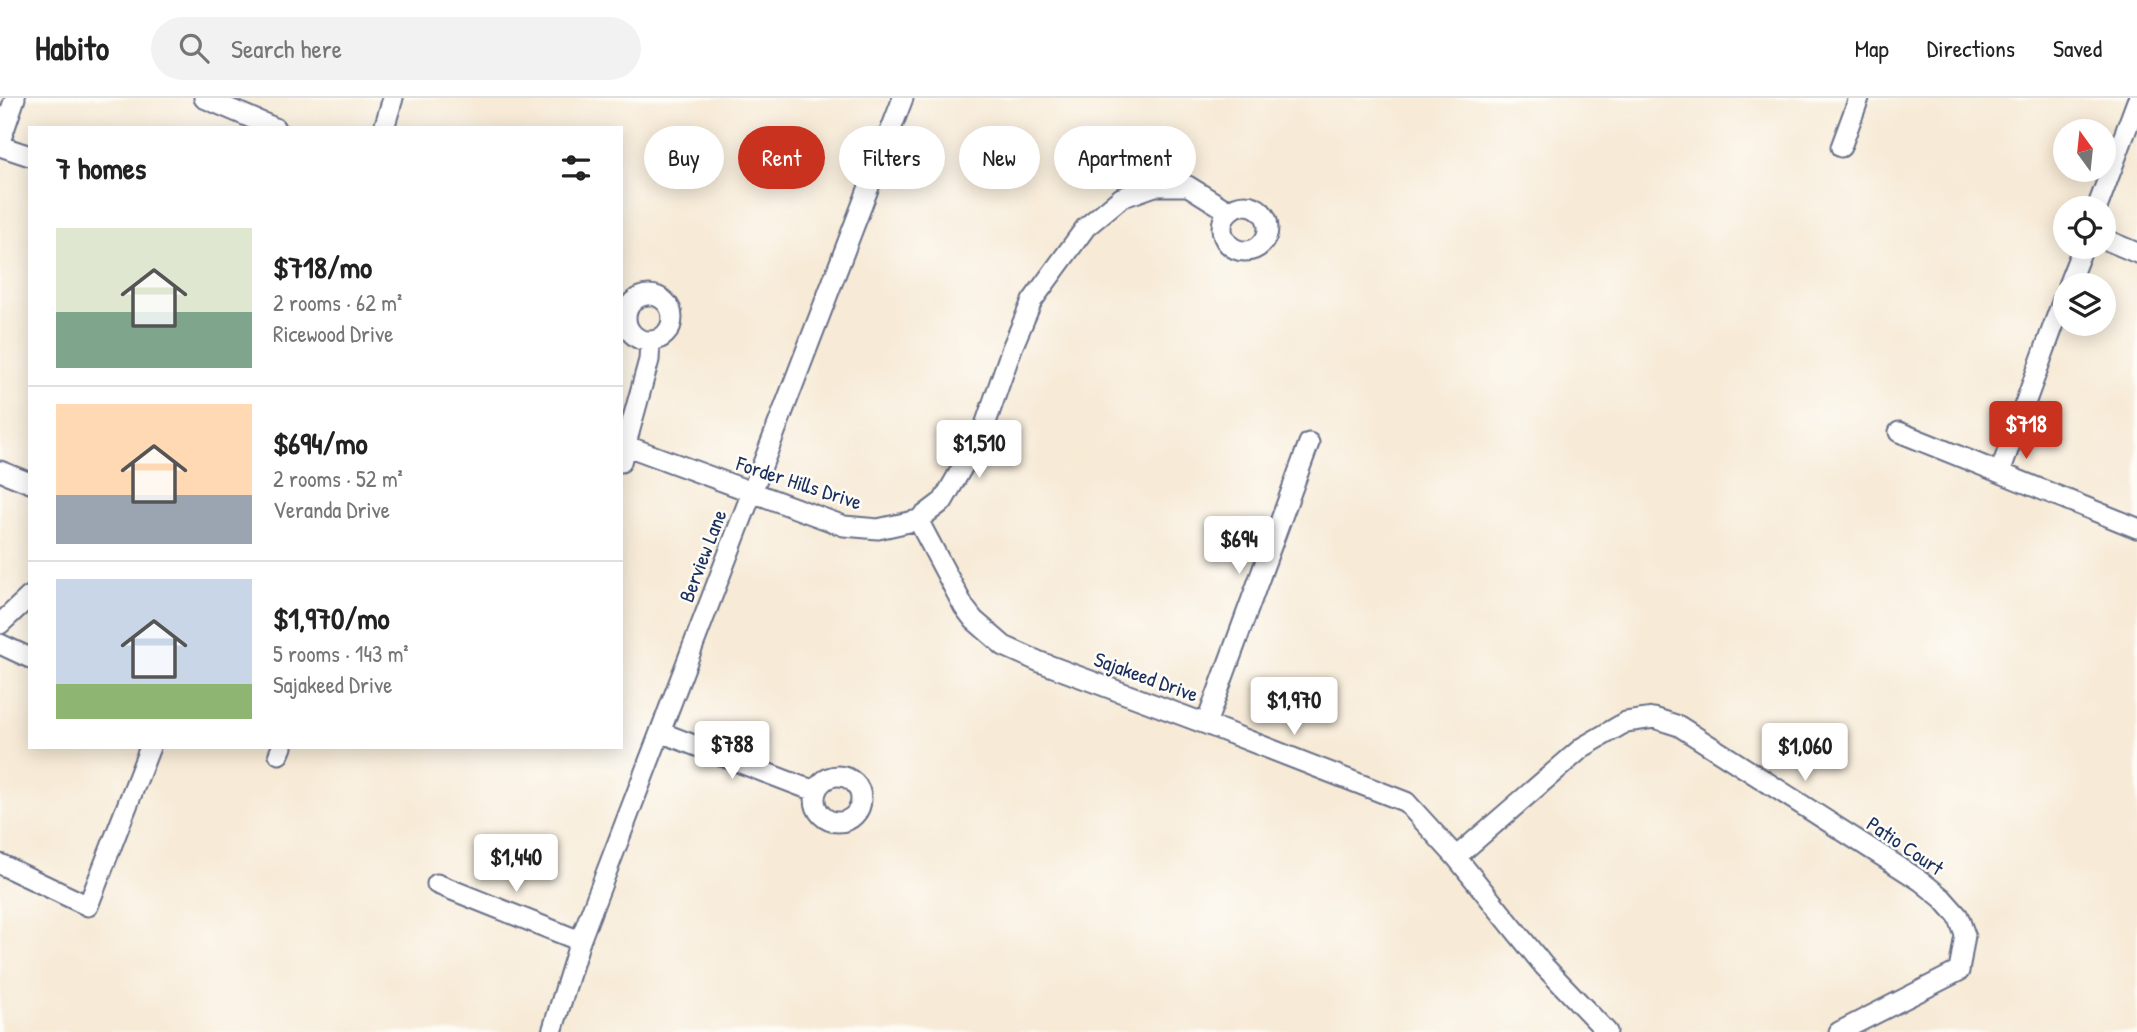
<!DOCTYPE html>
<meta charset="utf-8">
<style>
body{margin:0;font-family:"Patrick Hand",sans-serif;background:#f2f2f2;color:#222;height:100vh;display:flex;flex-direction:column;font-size:26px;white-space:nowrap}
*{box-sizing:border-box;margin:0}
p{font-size:23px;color:#767676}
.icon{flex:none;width:38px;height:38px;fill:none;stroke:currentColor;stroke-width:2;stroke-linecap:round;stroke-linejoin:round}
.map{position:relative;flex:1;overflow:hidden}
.side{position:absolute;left:28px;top:28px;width:595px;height:623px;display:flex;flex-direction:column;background:#fff;border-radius:0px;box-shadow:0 4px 18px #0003}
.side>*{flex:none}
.top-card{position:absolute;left:644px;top:28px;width:665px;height:63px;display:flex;gap:14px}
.needle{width:46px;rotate:345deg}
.buttons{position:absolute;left:2053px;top:21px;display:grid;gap:14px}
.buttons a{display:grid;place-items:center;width:63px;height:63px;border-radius:50%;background:#fff;box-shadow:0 4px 18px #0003;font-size:35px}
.price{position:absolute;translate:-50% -60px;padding:0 16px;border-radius:7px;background:#fff;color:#222;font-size:23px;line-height:46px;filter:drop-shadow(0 2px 4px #0008)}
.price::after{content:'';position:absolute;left:50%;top:42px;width:21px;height:16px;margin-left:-10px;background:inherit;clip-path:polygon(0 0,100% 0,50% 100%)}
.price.on{background:#c8321e;color:#fff}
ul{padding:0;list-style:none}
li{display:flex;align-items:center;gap:21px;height:175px;padding:0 28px}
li+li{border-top:2px solid #e0e0e0}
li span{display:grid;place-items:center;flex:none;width:196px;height:140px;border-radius:0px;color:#555}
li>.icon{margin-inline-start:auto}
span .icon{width:84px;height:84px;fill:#fffc;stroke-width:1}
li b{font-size:30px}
h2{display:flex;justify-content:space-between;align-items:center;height:84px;padding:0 28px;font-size:30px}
.tag{padding:0 24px;border-radius:32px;background:#fff;box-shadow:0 4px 18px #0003;font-size:24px;line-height:63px}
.tag.on{background:#c8321e;color:#fff}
header{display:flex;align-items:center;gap:42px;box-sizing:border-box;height:98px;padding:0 35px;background:#fff;border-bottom:2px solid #e0e0e0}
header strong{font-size:33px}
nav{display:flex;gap:38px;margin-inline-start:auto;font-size:24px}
.search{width:490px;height:63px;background:#f2f2f2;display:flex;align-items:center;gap:18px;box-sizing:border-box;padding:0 24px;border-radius:38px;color:#767676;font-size:26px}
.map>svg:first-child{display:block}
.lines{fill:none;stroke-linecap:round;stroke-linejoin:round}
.street-casing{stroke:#687088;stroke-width:23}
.street{stroke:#fff;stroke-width:19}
.labels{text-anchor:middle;stroke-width:5;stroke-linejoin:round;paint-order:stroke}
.street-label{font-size:21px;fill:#1b2f5e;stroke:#fdfcf7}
</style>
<header>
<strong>Habito</strong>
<div class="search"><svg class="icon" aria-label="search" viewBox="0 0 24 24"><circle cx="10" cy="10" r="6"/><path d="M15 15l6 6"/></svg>Search here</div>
<nav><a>Map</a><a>Directions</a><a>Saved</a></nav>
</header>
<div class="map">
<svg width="2137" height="934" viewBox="0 0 2137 934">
<rect width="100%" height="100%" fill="#fdfcf7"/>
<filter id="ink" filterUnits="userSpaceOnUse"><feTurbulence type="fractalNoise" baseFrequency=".0143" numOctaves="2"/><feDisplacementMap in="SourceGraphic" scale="14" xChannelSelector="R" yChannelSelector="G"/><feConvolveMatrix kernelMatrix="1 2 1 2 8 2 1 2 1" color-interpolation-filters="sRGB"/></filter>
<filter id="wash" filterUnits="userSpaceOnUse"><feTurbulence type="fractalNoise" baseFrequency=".00686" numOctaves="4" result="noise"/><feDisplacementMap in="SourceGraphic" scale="28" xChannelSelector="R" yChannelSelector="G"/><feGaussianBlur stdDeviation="1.57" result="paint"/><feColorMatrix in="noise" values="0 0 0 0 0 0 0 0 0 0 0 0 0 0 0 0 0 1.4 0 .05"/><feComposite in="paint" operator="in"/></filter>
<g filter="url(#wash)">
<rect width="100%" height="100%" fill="#f7ead6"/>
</g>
<g filter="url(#ink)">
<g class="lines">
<defs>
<path id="street" d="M204 0 275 30
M384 30 393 0
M0 44 15 0
M0 48 30 58
M1841 49 1859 0
M1222 130a23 23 0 1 1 46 0a23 23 0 1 1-46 0Z
M2097 110 2137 3
M2104 141 2137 155
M2068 187 2083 149
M626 220a23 23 0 1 1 46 0a23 23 0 1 1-46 0Z
M1899 334 2137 430
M627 348 844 428 878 431 918 422 943 403 983 333 1012 250 1032 203 1086 129 1121 100 1155 88H1188L1228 113
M621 364 649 262 650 243
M0 373 30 385
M2000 374 2065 196
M918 422 964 509 974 522 1004 548 1040 564 1206 626 1406 704 1456 759 1544 868 1607 934
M0 526 30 498
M0 546 30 560
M1206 626 1309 345
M660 634 803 689 816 692
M279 656 282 649
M815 701a23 23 0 1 1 46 0a23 23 0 1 1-46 0Z
M1456 759 1583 649 1626 624 1654 620 1679 628 1921 783 1942 800 1958 818 1965 837 1959 873 1839 934
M0 766 88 808 150 649
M437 786 580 843
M552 934 580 843 903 0"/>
</defs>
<use href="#street" class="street-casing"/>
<use href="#street" class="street"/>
</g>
</g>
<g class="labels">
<g class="street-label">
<text transform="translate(799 385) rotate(18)" y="7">Forder Hills Drive</text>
<text transform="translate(703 458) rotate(-69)" y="7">Berview Lane</text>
<text transform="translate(1146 579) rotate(20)" y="7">Sajakeed Drive</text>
<text transform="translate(1905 748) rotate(34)" y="7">Patio Court</text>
</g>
</g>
</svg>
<div class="buttons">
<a><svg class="needle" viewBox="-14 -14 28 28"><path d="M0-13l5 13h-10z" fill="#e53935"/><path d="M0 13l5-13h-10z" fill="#767676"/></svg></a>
<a><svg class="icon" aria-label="locate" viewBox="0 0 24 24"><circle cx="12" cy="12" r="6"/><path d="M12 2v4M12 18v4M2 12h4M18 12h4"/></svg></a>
<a><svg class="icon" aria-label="layers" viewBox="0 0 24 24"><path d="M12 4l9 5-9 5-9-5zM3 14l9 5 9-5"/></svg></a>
</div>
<b class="price on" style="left:2026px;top:363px">$718</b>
<b class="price" style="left:979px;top:382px">$1,510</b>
<b class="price" style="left:1239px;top:478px">$694</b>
<b class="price" style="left:1294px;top:639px">$1,970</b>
<b class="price" style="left:732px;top:683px">$788</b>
<b class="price" style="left:1805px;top:685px">$1,060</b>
<b class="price" style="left:516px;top:796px">$1,440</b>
<div class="top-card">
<a class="tag">Buy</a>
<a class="tag on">Rent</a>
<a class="tag">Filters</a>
<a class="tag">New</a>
<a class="tag">Apartment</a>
</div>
<section class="side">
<h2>7 homes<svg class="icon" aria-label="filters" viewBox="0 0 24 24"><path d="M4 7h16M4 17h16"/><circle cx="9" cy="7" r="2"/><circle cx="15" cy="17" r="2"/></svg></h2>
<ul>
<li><span style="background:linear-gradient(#dfe7d0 60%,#7fa58c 0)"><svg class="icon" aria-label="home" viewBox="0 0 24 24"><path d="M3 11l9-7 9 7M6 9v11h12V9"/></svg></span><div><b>$718/mo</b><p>2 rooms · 62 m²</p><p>Ricewood Drive</p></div></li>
<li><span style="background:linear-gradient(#ffd9b3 65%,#9aa5b1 0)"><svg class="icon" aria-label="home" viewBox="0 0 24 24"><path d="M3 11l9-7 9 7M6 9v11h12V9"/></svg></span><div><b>$694/mo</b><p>2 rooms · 52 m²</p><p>Veranda Drive</p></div></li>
<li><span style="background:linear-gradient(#c9d6e8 75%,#8fb573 0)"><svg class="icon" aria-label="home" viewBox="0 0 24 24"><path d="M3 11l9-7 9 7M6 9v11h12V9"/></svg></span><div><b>$1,970/mo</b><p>5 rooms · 143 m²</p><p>Sajakeed Drive</p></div></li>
</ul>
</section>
</div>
